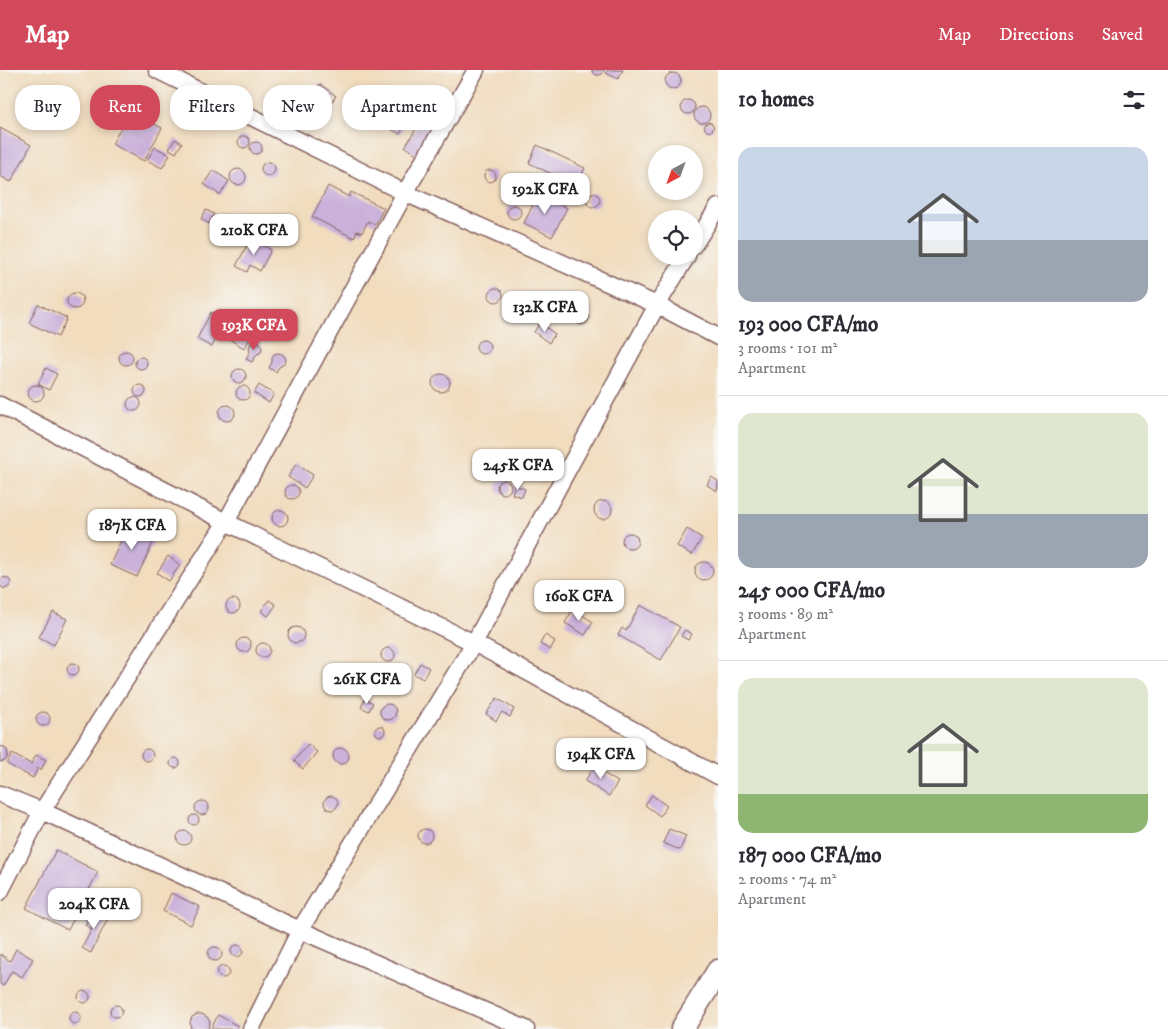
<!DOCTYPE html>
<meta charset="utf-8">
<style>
body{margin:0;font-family:"IM FELL DW Pica",serif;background:#f2f2f3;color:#2b2b33;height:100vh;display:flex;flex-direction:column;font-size:19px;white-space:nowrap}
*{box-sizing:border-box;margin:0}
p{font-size:16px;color:#7c7c81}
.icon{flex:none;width:28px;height:28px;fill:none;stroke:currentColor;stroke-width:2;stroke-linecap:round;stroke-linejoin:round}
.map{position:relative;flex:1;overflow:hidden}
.panel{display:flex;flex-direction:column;background:#fff;width:450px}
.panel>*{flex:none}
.top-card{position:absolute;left:15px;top:15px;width:475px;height:45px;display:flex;gap:10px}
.needle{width:32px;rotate:221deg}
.controls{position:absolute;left:648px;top:75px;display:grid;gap:10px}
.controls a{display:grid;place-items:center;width:55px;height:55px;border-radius:50%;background:#fff;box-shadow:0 2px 8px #0003;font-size:25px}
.price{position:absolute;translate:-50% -42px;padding:0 11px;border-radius:10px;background:#fff;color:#222;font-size:16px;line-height:32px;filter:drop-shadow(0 1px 2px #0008)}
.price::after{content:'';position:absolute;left:50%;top:30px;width:15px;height:11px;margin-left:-8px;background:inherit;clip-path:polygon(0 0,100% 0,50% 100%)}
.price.on{background:#d1495b;color:#fff}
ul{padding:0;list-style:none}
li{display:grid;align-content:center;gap:10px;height:265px;padding:0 20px}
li+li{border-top:1px solid #e1e1e2}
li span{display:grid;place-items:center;height:155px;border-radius:15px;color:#555}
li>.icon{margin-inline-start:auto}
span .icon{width:90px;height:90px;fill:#fffc;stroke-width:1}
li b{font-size:21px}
h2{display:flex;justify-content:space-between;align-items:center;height:60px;padding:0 20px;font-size:21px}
.chip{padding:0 18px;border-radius:20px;background:#fff;box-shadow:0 2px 8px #0003;font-size:18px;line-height:45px}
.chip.on{background:#d1495b;color:#fff}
header{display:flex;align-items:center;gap:30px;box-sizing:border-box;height:70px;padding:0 25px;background:#d1495b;color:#fff}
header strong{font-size:24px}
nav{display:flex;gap:28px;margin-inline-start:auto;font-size:18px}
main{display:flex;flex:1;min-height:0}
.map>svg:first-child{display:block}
.building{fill:#cab1da}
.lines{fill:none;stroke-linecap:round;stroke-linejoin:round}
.street-casing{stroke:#84615e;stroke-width:19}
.secondary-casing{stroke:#84615e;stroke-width:25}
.street{stroke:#fff;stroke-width:16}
.secondary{stroke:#fff;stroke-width:22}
</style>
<header>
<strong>Map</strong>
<nav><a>Map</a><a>Directions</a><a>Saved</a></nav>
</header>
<main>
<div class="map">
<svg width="718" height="959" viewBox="0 0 718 959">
<rect width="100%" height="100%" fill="#f6f6f2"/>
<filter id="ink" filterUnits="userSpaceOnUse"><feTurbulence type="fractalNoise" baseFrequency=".02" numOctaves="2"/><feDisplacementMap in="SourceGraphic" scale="10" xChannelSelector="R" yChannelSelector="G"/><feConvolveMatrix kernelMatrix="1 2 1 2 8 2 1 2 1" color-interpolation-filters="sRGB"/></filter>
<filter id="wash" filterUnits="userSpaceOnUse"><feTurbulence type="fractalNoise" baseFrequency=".0096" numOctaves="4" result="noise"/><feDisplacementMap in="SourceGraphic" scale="20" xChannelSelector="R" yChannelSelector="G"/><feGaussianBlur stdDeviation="1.12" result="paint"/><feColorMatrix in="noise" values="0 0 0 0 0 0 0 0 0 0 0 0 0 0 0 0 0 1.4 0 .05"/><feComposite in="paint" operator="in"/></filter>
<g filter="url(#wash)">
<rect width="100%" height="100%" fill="#f1dcbe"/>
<g id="blocks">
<path class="building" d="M591 0H605L603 3 600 5H596Z
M608 0H623L618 9 606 3Z
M665 11a8 8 0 1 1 16 0a8 8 0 1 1-16 0Z
M320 14 336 26 327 38 311 26Z
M681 37a7 7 0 1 1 14 0a7 7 0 1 1-14 0Z
M694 45a8 8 0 1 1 16 0a8 8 0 1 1-16 0Z
M130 41 162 58 144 91 112 74Z
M360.5 50a4.5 4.5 0 1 1 9 0a4.5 4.5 0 1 1-9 0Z
M394 46 406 53 400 64 387 57Z
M422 49 437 57 420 86 405 77Z
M704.5 57a4.5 4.5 0 1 1 9 0a4.5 4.5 0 1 1-9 0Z
M0 58 31 75 11 112 0 106Z
M238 72a6 6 0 1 1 12 0a6 6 0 1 1-12 0Z
M175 69 182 73 176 83 169 79Z
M250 78a6 6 0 1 1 12 0a6 6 0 1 1-12 0Z
M537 75 585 98 576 116 529 93Z
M155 77 170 85 162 98 147 90Z
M261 99a7 7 0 1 1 14 0a7 7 0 1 1-14 0Z
M230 107a8 8 0 1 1 16 0a8 8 0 1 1-16 0Z
M484 106a6 6 0 1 1 12 0a6 6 0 1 1-12 0Z
M213 100 229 111 220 125 204 114Z
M328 116 349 127 351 122 384 138 375 155 368 151 362 163 357 161 354 168 312 147Z
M539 123 567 138 552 167 524 153Z
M586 130a7 7 0 1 1 14 0a7 7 0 1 1-14 0Z
M507 142a7 7 0 1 1 14 0a7 7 0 1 1-14 0Z
M206 140 214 144 209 154 201 149Z
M251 168 271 180 260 201 250 195 247 202 236 196Z
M489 225a7 7 0 1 1 14 0a7 7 0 1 1-14 0Z
M67 231a8 8 0 1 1 16 0a8 8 0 1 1-16 0Z
M38 234 67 248 58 267 29 253Z
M575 248a7 7 0 1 1 14 0a7 7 0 1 1-14 0Z
M211 242 225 250 212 277 197 269Z
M540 253 555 264 549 273 534 262Z
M236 258 251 267 244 278 229 269Z
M476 277a7 7 0 1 1 14 0a7 7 0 1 1-14 0Z
M255 272H259L261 275 262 279 260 283 257 284 252 292 246 289 250 281 249 277 251 273Z
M119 288a7 7 0 1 1 14 0a7 7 0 1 1-14 0Z
M278 283 282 284 285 287 286 291 283 295 279 297 276 302 269 298 272 292V288L274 284Z
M135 293a6 6 0 1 1 12 0a6 6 0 1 1-12 0Z
M46 298 57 304 49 320 38 314Z
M232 306a7 7 0 1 1 14 0a7 7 0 1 1-14 0Z
M432 313a9 9 0 1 1 18 0a9 9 0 1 1-18 0Z
M134 321a6 6 0 1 1 12 0a6 6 0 1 1-12 0Z
M259 315 274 324 269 333 254 323Z
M28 323a8 8 0 1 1 16 0a8 8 0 1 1-16 0Z
M236 323a7 7 0 1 1 14 0a7 7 0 1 1-14 0Z
M127 334a7 7 0 1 1 14 0a7 7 0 1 1-14 0Z
M219 343a8 8 0 1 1 16 0a8 8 0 1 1-16 0Z
M482 381 491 385 486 394 477 389Z
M489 392a5 5 0 1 1 10 0a5 5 0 1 1-10 0Z
M296 394 313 405 305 418 288 407Z
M711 407 718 411 717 421 707 415Z
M497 417a7 7 0 1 1 14 0a7 7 0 1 1-14 0Z
M515 415 525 419 522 427 512 424Z
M285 422a7 7 0 1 1 14 0a7 7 0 1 1-14 0Z
M594 440a9 9 0 1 1 18 0a9 9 0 1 1-18 0Z
M272 448a8 8 0 1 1 16 0a8 8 0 1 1-16 0Z
M128 455 155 468 137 507 110 495Z
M687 459 702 468 692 485 677 476Z
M622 471a8 8 0 1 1 16 0a8 8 0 1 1-16 0Z
M168 486 180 495 169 511 157 503Z
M695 501a9 9 0 1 1 18 0a9 9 0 1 1-18 0Z
M-0.5 513a5.5 5.5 0 1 1 11 0a5.5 5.5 0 1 1-11 0Z
M226 536a7 7 0 1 1 14 0a7 7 0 1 1-14 0Z
M269 530 276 535 268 546 261 541Z
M640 535 680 557 661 590 618 565 622 558 626 561Z
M573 539 593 552 585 565 565 553Z
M53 542 67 549 54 575 39 567Z
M288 565a8 8 0 1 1 16 0a8 8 0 1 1-16 0Z
M685 560 692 564 688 570 681 566Z
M545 565 555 571 550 580 540 574Z
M237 575a7 7 0 1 1 14 0a7 7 0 1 1-14 0Z
M256 580a7 7 0 1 1 14 0a7 7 0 1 1-14 0Z
M381 585a7 7 0 1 1 14 0a7 7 0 1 1-14 0Z
M67 599a6 6 0 1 1 12 0a6 6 0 1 1-12 0Z
M420 593 429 598 423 609 414 604Z
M370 601 377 607 372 614 364 609Z
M497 628 514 639 510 647 502 642 496 651 486 644Z
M365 629 373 633 369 641 361 637Z
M380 642a8 8 0 1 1 16 0a8 8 0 1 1-16 0Z
M36 649a7 7 0 1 1 14 0a7 7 0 1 1-14 0Z
M375 661a5 5 0 1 1 10 0a5 5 0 1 1-10 0Z
M590 672 603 679 599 687 586 681Z
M308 674 317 682 303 699 294 691Z
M0 676 4 677 7 680 8 684 7 688 5 691 0 692Z
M633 677 640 682 633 691 626 686Z
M333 686a8 8 0 1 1 16 0a8 8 0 1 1-16 0Z
M141 685a6 6 0 1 1 12 0a6 6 0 1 1-12 0Z
M12 684 31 694 36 685 46 690 41 700 38 698 33 708 7 694Z
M170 693a5 5 0 1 1 10 0a5 5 0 1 1-10 0Z
M596 693 605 699 603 703 618 712 609 726 585 711Z
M652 725 667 736 660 746 645 735Z
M324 733a7 7 0 1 1 14 0a7 7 0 1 1-14 0Z
M195 738a7 7 0 1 1 14 0a7 7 0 1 1-14 0Z
M189 750a5 5 0 1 1 10 0a5 5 0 1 1-10 0Z
M669 759 686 766 680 780 663 773Z
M418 766a7 7 0 1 1 14 0a7 7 0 1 1-14 0Z
M177 768a7 7 0 1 1 14 0a7 7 0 1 1-14 0Z
M56 780 98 802 68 860 26 838Z
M171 823 200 837 191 855 163 841Z
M93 840 108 848 91 883 82 878 92 859 85 855Z
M231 881a6 6 0 1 1 12 0a6 6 0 1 1-12 0Z
M208 884a7 7 0 1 1 14 0a7 7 0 1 1-14 0Z
M16 879 33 889 22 907 12 901 3 916 0 914V884L10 891Z
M217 902a6 6 0 1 1 12 0a6 6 0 1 1-12 0Z
M78 927a6 6 0 1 1 12 0a6 6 0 1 1-12 0Z
M110 941a6 6 0 1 1 12 0a6 6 0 1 1-12 0Z
M69 948a6 6 0 1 1 12 0a6 6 0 1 1-12 0Z
M197 944H202L207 947 210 952 208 959H191L190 952 192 947Z
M218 945 238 956 236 959H211Z"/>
</g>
</g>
<g filter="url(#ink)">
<use href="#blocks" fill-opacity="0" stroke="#84615e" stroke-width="1"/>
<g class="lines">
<defs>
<path id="street" d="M157 0 405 123 657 235 718 267
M694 175 718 137
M0 335 226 452 474 573 718 706
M0 724 42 741 300 860 526 959
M0 822 42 741 226 452 405 123 476 0
M251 959 300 860 474 573 657 235 687 186"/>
<path id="secondary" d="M682 959 718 901"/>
</defs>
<use href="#street" class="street-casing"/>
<use href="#secondary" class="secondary-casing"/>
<use href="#street" class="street"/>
<use href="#secondary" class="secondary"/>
</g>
</g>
</svg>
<div class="controls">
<a><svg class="needle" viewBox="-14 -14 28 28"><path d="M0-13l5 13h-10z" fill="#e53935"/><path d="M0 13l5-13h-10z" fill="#7c7c81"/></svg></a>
<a><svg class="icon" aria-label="locate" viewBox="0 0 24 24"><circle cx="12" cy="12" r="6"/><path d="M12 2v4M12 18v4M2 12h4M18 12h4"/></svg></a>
</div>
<b class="price" style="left:545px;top:145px">192K CFA</b>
<b class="price" style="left:254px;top:186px">210K CFA</b>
<b class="price" style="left:545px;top:263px">132K CFA</b>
<b class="price on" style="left:254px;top:281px">193K CFA</b>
<b class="price" style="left:518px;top:421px">245K CFA</b>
<b class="price" style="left:132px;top:481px">187K CFA</b>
<b class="price" style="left:579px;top:552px">160K CFA</b>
<b class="price" style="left:367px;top:635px">261K CFA</b>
<b class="price" style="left:601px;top:710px">194K CFA</b>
<b class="price" style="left:94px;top:860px">204K CFA</b>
<div class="top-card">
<a class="chip">Buy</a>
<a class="chip on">Rent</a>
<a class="chip">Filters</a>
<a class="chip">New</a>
<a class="chip">Apartment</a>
</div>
</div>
<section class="panel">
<h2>10 homes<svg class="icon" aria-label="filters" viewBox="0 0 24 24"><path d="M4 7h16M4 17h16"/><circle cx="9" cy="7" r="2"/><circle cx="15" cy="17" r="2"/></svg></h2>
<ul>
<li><span style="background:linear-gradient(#c9d6e8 60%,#9aa5b1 0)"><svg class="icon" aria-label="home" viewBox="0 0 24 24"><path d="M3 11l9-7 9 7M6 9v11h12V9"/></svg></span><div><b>193 000 CFA/mo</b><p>3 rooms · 101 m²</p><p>Apartment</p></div></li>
<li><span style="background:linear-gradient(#dfe7d0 65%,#9aa5b1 0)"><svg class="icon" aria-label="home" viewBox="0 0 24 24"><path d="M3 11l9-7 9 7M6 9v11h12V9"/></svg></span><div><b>245 000 CFA/mo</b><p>3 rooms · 89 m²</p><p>Apartment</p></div></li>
<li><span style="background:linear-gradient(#dfe7d0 75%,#8fb573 0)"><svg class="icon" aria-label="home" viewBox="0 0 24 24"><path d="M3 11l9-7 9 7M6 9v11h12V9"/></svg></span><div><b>187 000 CFA/mo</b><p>2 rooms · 74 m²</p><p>Apartment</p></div></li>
</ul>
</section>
</main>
